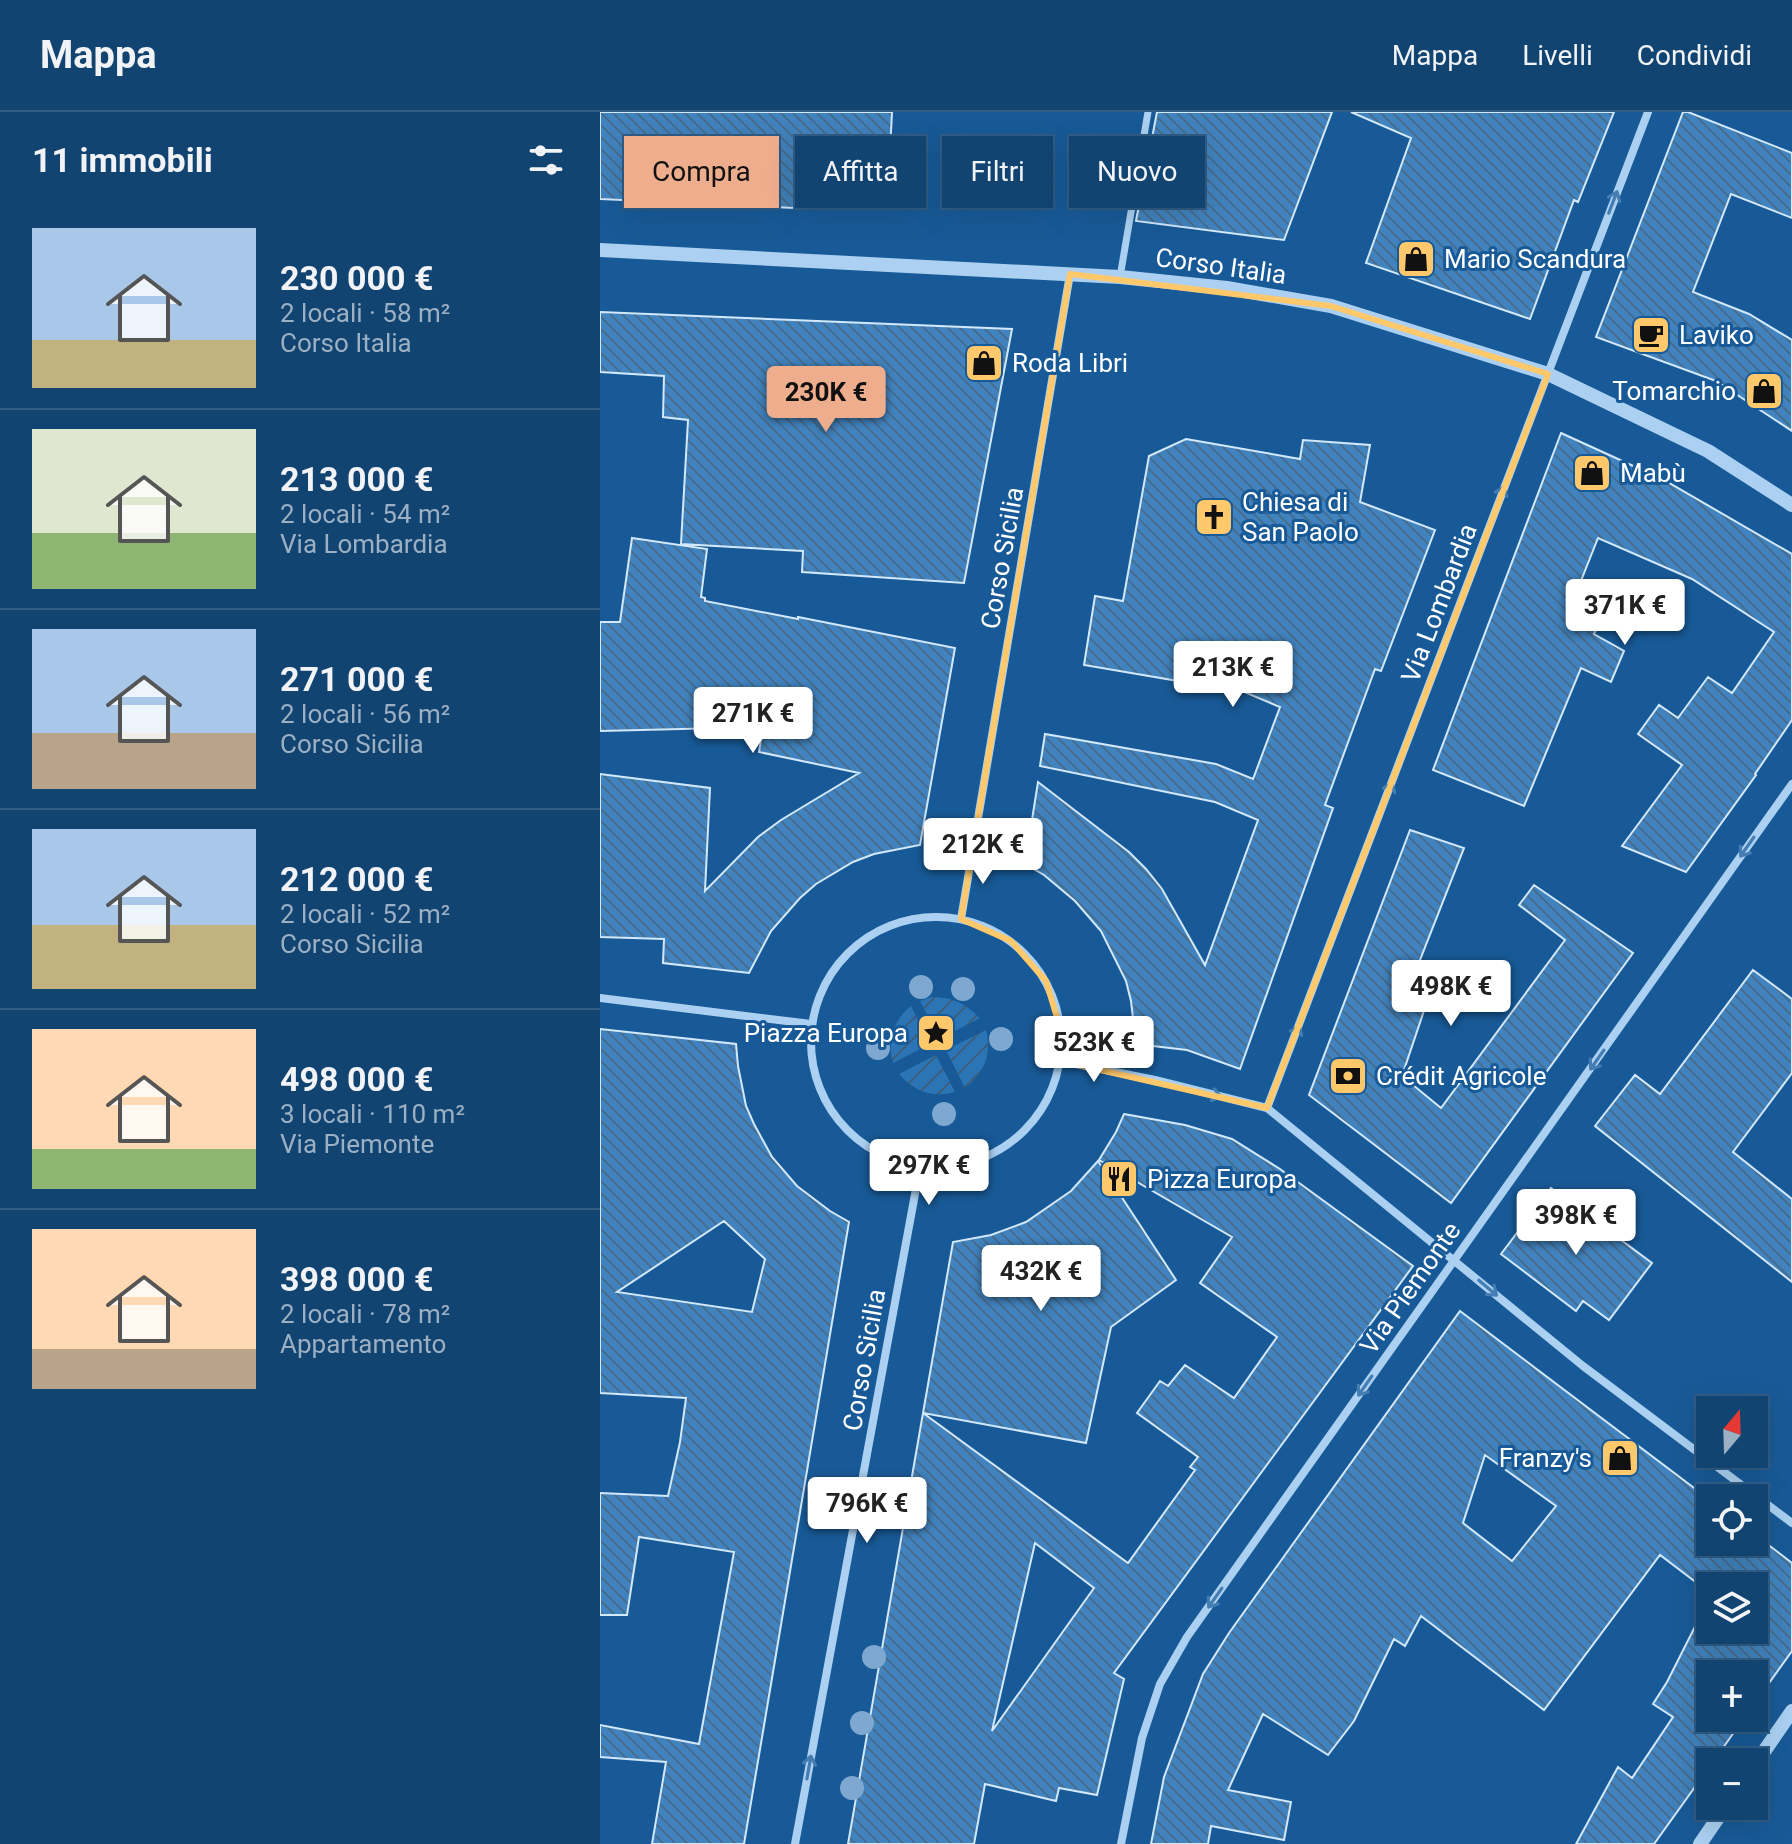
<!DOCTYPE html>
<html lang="it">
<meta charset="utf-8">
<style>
body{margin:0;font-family:Roboto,sans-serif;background:#1f4e79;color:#f1f3f6;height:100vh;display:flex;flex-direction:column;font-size:30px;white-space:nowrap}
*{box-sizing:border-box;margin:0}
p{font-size:26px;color:#9cb0c3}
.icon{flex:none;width:44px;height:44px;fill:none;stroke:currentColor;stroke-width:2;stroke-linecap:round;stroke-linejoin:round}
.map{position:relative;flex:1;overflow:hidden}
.side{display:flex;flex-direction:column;background:#124471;width:600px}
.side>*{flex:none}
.top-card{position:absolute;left:24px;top:24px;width:760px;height:72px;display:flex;gap:16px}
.needle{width:52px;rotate:19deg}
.controls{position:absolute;left:1096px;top:1284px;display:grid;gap:16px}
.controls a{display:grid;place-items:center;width:72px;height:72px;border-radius:0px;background:#124471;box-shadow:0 8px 32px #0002,0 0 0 2px #315c84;font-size:40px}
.price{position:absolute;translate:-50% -68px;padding:0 18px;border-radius:8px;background:#fff;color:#222;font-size:26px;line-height:52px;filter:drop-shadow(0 2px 4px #0008)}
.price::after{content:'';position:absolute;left:50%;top:48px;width:24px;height:18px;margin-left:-12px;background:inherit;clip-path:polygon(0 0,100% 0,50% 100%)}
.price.current{background:#eead8d;color:#111}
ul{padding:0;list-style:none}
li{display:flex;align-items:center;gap:24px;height:200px;padding:0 32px}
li+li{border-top:2px solid #315c84}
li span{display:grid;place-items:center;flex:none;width:224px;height:160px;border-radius:0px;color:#555}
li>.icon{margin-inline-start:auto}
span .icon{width:96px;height:96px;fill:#fffc;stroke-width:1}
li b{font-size:34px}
h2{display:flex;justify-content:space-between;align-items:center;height:96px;padding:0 32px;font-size:34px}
.chip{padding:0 28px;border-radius:0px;background:#124471;box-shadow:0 8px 32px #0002,0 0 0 2px #315c84;font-size:28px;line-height:72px}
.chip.current{background:#eead8d;color:#111}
header{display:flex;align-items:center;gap:48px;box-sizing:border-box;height:112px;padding:0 40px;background:#124471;border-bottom:2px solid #315c84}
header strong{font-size:38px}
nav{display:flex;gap:44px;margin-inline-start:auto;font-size:28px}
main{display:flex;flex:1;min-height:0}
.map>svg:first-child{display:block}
.garden{fill:url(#garden-furrows)}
.building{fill:url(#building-back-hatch);stroke:#d2e8fc;stroke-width:2;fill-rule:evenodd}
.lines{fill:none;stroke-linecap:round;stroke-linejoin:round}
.pedestrian{stroke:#abd0f1;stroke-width:7}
.minor{stroke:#abd0f1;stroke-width:8}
.tertiary{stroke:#abd0f1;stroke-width:14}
.tree{fill:#7ea8cf}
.oneway{stroke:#447db2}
.marked{fill:none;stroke:#ffc86b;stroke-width:6;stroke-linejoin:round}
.labels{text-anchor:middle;stroke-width:6;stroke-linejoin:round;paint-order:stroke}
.poi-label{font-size:26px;fill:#fff;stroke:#185a97;text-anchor:start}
.street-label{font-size:26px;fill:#fff;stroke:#185a97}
</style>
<header>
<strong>Mappa</strong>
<nav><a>Mappa</a><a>Livelli</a><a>Condividi</a></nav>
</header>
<main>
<section class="side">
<h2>11 immobili<svg class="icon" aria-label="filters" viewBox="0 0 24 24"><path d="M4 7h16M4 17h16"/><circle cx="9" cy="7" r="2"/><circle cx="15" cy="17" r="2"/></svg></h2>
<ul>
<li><span style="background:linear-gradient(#a9c7e8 70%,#c2b280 0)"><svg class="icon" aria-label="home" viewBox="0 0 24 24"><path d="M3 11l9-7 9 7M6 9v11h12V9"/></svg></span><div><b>230 000 €</b><p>2 locali · 58 m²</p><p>Corso Italia</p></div></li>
<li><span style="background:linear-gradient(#dfe7d0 65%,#8fb573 0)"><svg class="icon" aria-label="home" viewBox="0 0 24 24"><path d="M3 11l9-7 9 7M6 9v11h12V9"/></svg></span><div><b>213 000 €</b><p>2 locali · 54 m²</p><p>Via Lombardia</p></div></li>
<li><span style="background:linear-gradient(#a9c7e8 65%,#b9a48a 0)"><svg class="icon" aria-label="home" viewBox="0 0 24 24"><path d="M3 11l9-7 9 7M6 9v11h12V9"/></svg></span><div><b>271 000 €</b><p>2 locali · 56 m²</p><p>Corso Sicilia</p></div></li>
<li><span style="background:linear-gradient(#a9c7e8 60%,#c2b280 0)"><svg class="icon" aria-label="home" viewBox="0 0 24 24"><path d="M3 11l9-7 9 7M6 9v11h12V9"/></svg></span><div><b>212 000 €</b><p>2 locali · 52 m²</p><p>Corso Sicilia</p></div></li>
<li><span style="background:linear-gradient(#ffd9b3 75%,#8fb573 0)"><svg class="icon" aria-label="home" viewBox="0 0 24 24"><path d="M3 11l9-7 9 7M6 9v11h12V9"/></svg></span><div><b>498 000 €</b><p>3 locali · 110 m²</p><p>Via Piemonte</p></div></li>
<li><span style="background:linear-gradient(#ffd9b3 75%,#b9a48a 0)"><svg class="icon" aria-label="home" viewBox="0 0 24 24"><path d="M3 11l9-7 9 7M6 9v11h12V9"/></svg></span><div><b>398 000 €</b><p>2 locali · 78 m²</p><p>Appartamento</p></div></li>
</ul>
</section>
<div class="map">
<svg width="1192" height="1732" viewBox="0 0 1192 1732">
<defs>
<pattern id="garden-furrows" width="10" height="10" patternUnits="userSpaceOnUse" patternTransform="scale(2)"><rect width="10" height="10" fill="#2b74b6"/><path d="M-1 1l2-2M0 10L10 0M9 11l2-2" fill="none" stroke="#3d5e7c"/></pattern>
<pattern id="building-back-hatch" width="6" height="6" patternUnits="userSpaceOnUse" patternTransform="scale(2)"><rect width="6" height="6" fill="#4183be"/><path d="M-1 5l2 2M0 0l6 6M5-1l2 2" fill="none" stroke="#456d90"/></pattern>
</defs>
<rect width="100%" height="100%" fill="#185a97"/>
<path class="garden" d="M331 885C352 885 365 891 380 906L340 927 320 889Z
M311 894 330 932 293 951C287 928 293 909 311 894Z
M386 918C392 943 384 961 365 976L346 938Z
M336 943 355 980C332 986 315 980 299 962Z"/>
<path class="building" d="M0 0H292L290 40H287L285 76 195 72 194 96 0 87Z
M557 0H732L684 128 536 109Z
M751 0H1014L978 90 974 88 930 207 766 151 811 26Z
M1083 0H1088L1192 41V106L1131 82 1093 180 1149 202 1192 228V319L1116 269 996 225Z
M0 200 412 217 364 471 202 460 203 439 81 432 88 308 63 305 64 264 0 260Z
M961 321 1064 368 1192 442V608L1155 662 1156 663 1086 760 1022 734 1082 653 1038 622 1059 593 1078 606 1108 565 1132 581 1174 520 1092 467 998 426 971 494 1001 507 994 522 1024 539 1011 570 981 556 924 694 833 658Z
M586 327 700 347 703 328 770 333 760 390 835 418 781 559 775 557 725 693 733 696 640 957 587 938 536 932 531 889 526 869 501 819 475 789 444 763 425 752 438 670 529 740 546 757 562 777 605 853 658 708 615 690 440 654 445 622 616 652 653 667 680 595 592 558 590 571 484 553 495 484 523 489 549 344Z
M32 426 107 437 101 485 105 486V489L198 507V505L355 536 320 733 274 742 253 750 216 772 200 786 171 819 149 861 63 851 64 827 0 825V662L110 676 105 779 158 725 181 708 259 661 159 640 163 615 0 619V510H20Z
M810 718 864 736 811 871 831 878 802 964 841 996 965 828 919 793 934 773 1033 841 851 1091 709 983Z
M1153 858 1192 887V961L1133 1040 1192 1087V1170L995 1014 1035 963 1060 982Z
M0 917 136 932 138 954 146 994 154 1012 172 1045 197 1074 230 1099 249 1110 144 1732H52L66 1650 0 1645V1613L99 1632 134 1440 39 1425 27 1503H0V1381L68 1384 80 1330 86 1286 0 1281ZM124 1109 165 1147 152 1200 17 1180Z
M524 1002 585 1013 632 1027 680 1057 813 1154 514 1561 524 1567 497 1683 459 1676 456 1689 385 1672 374 1732H248L323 1301 528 1451 595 1358 590 1355 598 1345 537 1301 560 1269 568 1274 585 1253 634 1286 677 1225 600 1171 632 1125 499 1048 516 1020ZM435 1431 494 1476 392 1619Z
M498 1049 576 1168 511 1215 486 1331 323 1301 353 1130 391 1123 426 1110 471 1079Z
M951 1076 1052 1151 1009 1208 983 1189 976 1199 901 1142Z
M860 1199 1110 1388V1430H1154V1422L1192 1451V1539L1154 1592V1562H1110V1606H1144L1113 1650H1110V1654L1054 1732H976L1018 1655 1032 1666 1073 1605 1053 1592 1067 1570 1110 1485V1518H1154V1474H1110V1481L1060 1443 944 1598 821 1504 805 1534 794 1527 754 1609 728 1643 663 1602 628 1678 691 1690 684 1728 611 1714 608 1732H551L564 1665 603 1562 629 1521ZM885 1343 956 1394 912 1449 863 1411Z"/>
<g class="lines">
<path class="pedestrian" d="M520 165 548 0"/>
<path class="minor" d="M211 930a125 125 0 1 1 250 0a125 125 0 1 1-250 0Z
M361 807 470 162
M0 886 211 912
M461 949 555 968 667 996 983 1254 1192 1411
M667 996 1048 0
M195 1732 320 1055
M521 1732 542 1626 560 1572 587 1525 1192 672"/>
<path class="tertiary" d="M0 138 520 165 627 176 731 194 948 262 1108 339 1192 393
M1154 1654 1192 1599
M1100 1732 1126 1694"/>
</g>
<g class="tree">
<circle cx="321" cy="875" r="12"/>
<circle cx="363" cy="877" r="12"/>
<circle cx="401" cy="927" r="12"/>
<circle cx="278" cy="936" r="12"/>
<circle cx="344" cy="1002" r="12"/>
<circle cx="274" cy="1545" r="12"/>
<circle cx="262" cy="1611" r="12"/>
<circle cx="252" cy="1676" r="12"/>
</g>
<defs><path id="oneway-shaft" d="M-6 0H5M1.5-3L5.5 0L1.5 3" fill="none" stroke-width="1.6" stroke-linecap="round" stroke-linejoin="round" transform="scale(2)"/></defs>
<g class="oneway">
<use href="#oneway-shaft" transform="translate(1013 90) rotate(-69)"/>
<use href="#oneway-shaft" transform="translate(900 385) rotate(-69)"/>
<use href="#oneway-shaft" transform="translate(788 681) rotate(-69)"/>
<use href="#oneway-shaft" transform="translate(1147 735) rotate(125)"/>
<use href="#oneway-shaft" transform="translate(695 924) rotate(-69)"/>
<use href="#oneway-shaft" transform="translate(997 948) rotate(125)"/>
<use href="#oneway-shaft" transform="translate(610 982) rotate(14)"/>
<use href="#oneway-shaft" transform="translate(888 1176) rotate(40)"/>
<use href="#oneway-shaft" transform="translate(765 1274) rotate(125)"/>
<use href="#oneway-shaft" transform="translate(615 1486) rotate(125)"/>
<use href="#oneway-shaft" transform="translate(209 1655) rotate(-80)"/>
</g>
<path class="marked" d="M470 162 731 194 948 262 667 996 461 949 462 922 446 869 411 829 361 807Z"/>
<defs>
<symbol id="shop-square" viewBox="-11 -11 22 22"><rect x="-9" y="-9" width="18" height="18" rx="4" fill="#ffc86b" stroke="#185a97"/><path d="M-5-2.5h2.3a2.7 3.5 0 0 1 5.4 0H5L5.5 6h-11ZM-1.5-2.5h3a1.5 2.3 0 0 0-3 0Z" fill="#111"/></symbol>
<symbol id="cafe-square" viewBox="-11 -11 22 22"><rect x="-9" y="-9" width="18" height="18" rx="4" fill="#ffc86b" stroke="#185a97"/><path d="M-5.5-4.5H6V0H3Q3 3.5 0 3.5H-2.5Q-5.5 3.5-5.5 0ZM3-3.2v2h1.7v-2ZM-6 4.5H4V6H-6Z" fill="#111"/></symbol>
<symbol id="church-square" viewBox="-11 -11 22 22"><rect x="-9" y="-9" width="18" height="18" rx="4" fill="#ffc86b" stroke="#185a97"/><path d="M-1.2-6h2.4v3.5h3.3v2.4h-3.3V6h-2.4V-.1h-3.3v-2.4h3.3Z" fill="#111"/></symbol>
<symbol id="sight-square" viewBox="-11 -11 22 22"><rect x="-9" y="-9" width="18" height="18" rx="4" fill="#ffc86b" stroke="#185a97"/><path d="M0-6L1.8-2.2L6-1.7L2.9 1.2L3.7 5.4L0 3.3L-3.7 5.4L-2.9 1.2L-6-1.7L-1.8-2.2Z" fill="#111"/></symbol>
<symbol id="bank-square" viewBox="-11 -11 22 22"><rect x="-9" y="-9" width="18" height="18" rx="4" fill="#ffc86b" stroke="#185a97"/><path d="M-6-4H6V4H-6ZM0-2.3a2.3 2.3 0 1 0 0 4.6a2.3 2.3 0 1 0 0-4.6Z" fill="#111"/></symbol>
<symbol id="restaurant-square" viewBox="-11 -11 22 22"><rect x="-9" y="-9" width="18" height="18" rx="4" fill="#ffc86b" stroke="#185a97"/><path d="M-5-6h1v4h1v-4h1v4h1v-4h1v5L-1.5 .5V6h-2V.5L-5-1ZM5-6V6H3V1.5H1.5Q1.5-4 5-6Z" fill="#111"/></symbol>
</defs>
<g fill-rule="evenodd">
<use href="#shop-square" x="794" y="125" width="44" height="44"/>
<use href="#cafe-square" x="1029" y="201" width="44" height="44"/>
<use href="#shop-square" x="362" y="229" width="44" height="44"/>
<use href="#shop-square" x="1142" y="257" width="44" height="44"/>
<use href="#shop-square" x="970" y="339" width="44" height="44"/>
<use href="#church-square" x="592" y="383" width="44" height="44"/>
<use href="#sight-square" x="314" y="899" width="44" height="44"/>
<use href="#bank-square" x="726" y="942" width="44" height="44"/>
<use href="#restaurant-square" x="497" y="1045" width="44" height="44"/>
<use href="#shop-square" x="998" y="1324" width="44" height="44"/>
</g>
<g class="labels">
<g class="poi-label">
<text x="844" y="156">Mario Scandura</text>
<text x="1079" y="232">Laviko</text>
<text x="412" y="260">Roda Libri</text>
<text x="1136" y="288" text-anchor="end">Tomarchio</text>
<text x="1020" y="370">Mabù</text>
<text x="642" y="399">Chiesa di<tspan x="642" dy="30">San Paolo</tspan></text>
<text x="308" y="930" text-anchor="end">Piazza Europa</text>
<text x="776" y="973">Crédit Agricole</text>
<text x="547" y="1076">Pizza Europa</text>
<text x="992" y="1355" text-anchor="end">Franzy's</text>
</g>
<g class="street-label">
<text transform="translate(621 154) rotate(8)" y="9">Corso Italia</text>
<text transform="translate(402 446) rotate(-80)" y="9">Corso Sicilia</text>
<text transform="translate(839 491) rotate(-69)" y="9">Via Lombardia</text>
<text transform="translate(810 1176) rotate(-55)" y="9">Via Piemonte</text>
<text transform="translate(264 1248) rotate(-80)" y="9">Corso Sicilia</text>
</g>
</g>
</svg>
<div class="controls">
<a><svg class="needle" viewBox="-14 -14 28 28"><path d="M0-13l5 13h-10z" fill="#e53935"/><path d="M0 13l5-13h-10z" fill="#9cb0c3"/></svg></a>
<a><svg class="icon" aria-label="locate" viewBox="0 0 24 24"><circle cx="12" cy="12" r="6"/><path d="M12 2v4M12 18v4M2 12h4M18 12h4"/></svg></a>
<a><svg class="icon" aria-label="layers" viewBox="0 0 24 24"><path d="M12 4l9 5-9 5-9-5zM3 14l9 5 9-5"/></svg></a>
<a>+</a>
<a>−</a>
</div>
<b class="price current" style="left:226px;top:322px">230K €</b>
<b class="price" style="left:1025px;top:535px">371K €</b>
<b class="price" style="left:633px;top:597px">213K €</b>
<b class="price" style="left:153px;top:643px">271K €</b>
<b class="price" style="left:383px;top:774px">212K €</b>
<b class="price" style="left:851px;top:916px">498K €</b>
<b class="price" style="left:494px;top:972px">523K €</b>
<b class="price" style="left:329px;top:1095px">297K €</b>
<b class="price" style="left:976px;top:1145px">398K €</b>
<b class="price" style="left:441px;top:1201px">432K €</b>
<b class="price" style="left:267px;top:1433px">796K €</b>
<div class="top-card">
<a class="chip current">Compra</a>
<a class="chip">Affitta</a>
<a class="chip">Filtri</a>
<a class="chip">Nuovo</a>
</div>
</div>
</main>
